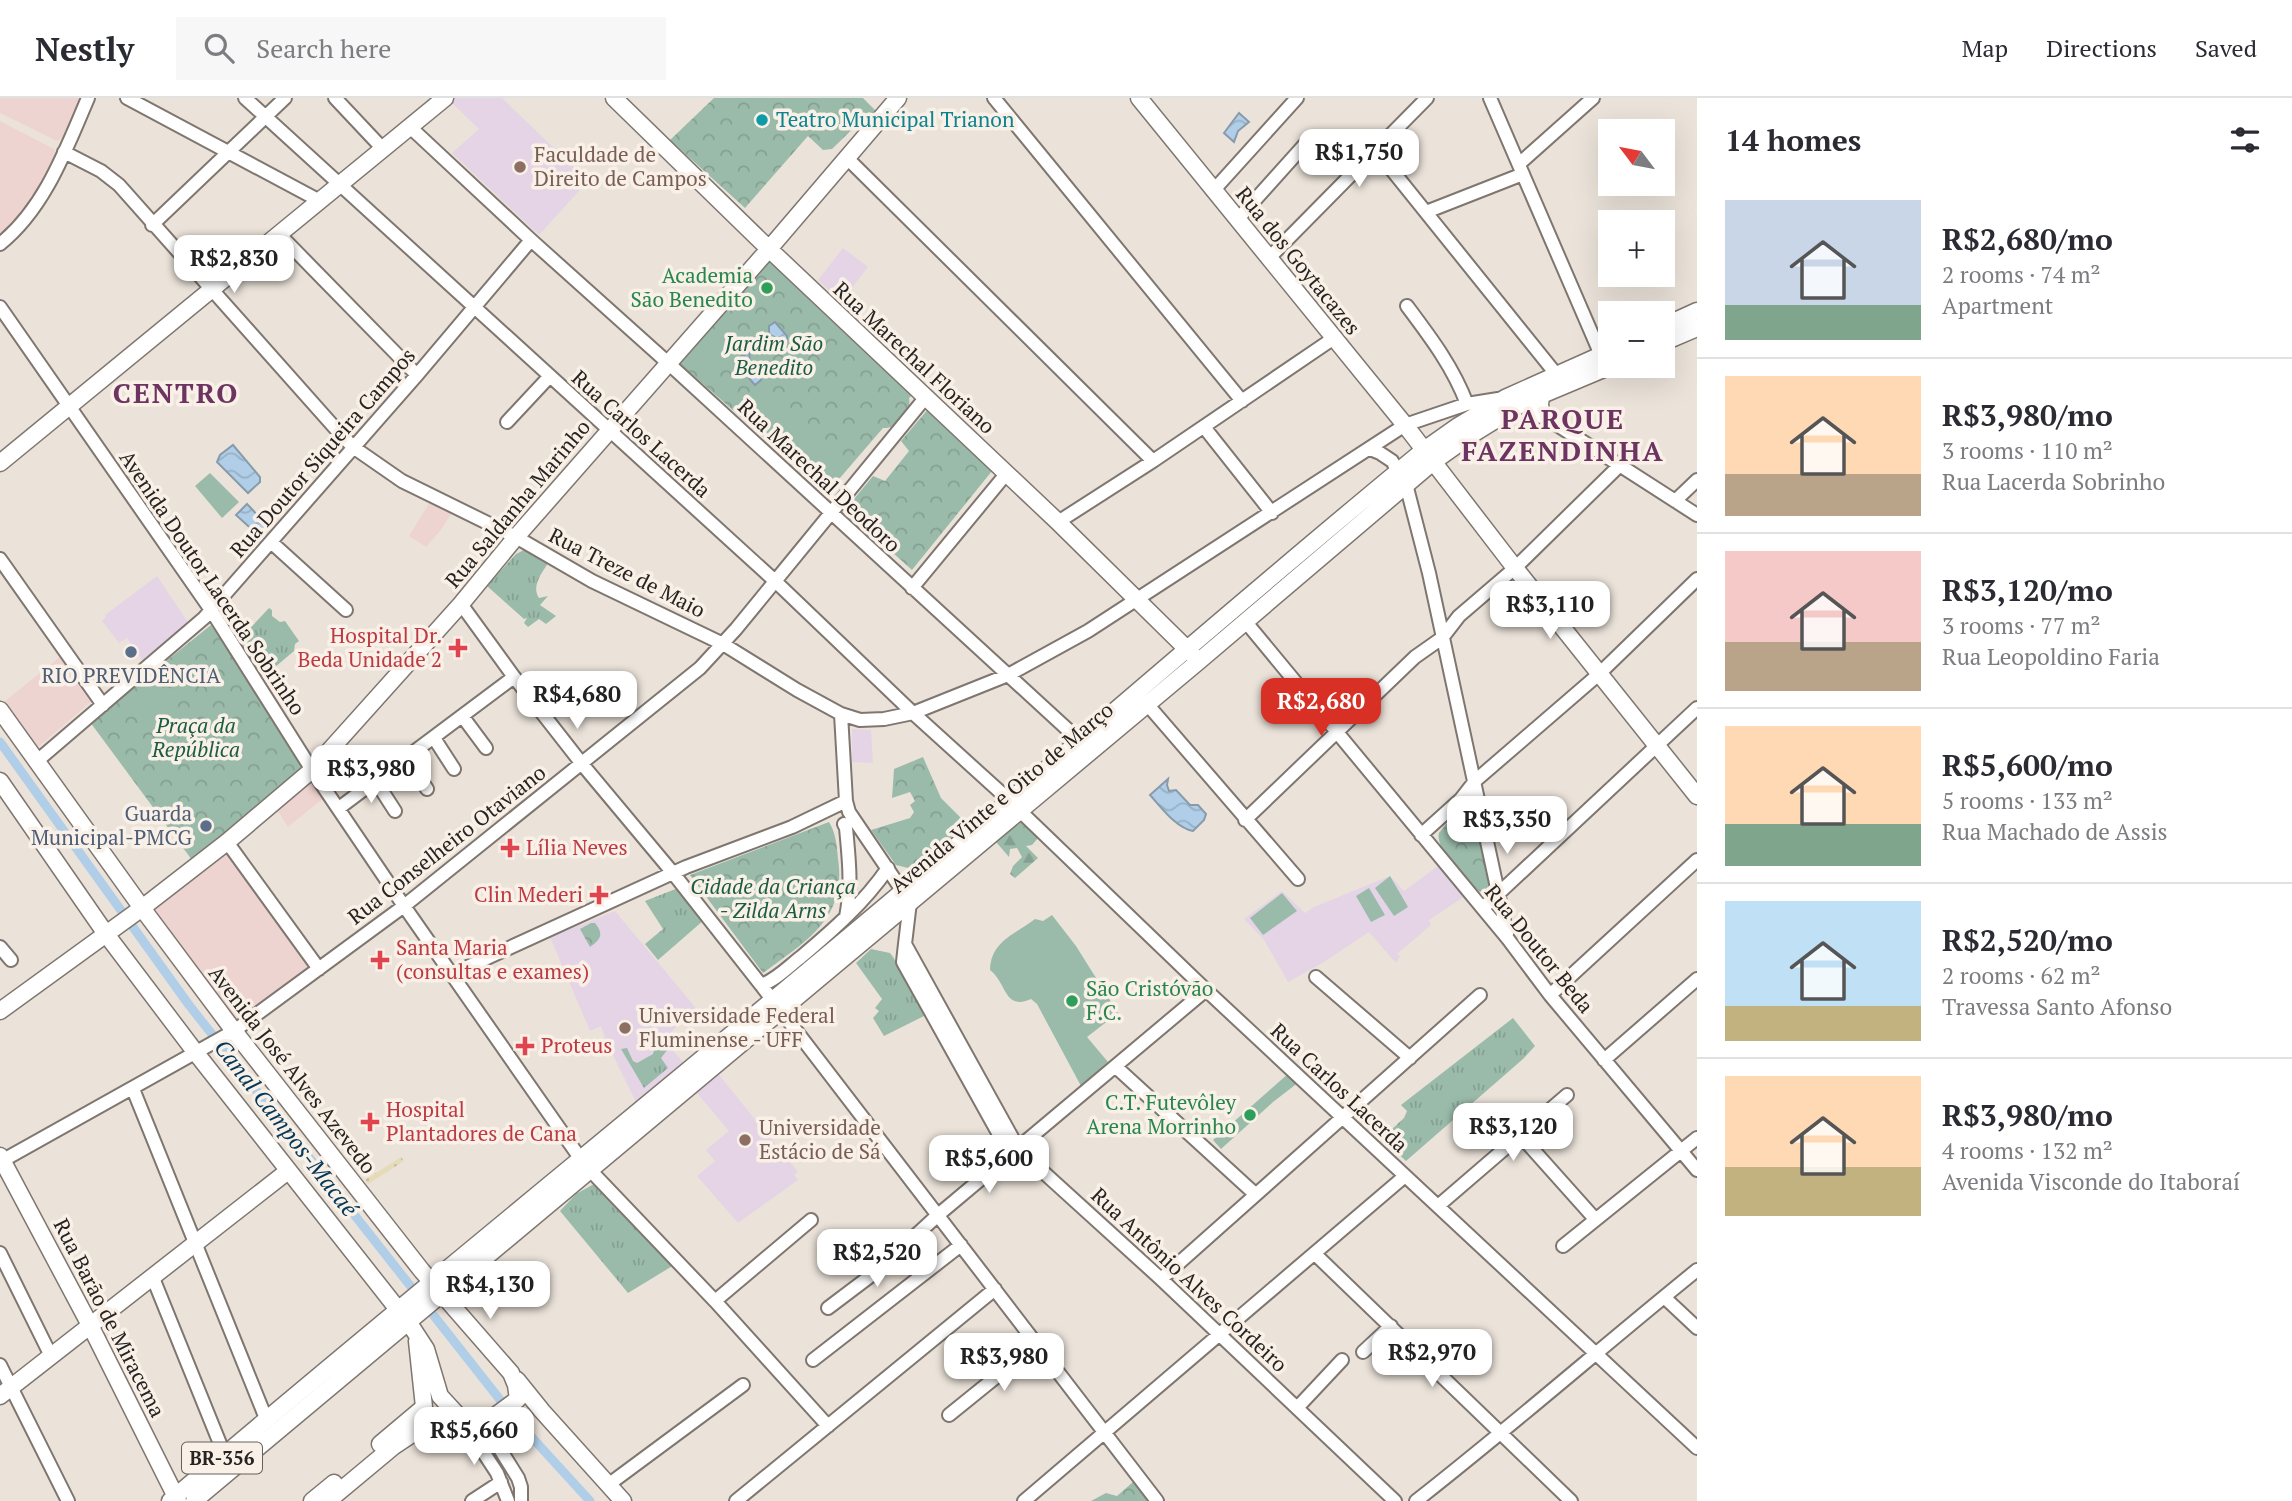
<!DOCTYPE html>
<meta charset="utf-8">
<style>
body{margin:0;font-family:"PT Serif",serif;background:#f7f7f7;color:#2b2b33;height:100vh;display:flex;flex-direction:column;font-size:26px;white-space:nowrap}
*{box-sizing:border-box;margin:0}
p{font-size:23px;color:#7c7c81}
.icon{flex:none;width:38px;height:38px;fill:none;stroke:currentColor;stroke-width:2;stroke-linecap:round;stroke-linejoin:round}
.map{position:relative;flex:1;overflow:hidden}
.sheet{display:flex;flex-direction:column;background:#fff;width:595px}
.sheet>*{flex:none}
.needle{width:46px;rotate:302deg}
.controls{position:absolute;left:1598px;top:21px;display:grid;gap:14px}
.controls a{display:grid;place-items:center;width:77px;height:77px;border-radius:0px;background:#fff;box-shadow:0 7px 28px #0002;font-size:35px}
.price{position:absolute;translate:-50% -60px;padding:0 16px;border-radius:14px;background:#fff;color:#222;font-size:23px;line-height:46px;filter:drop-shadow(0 2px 4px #0008)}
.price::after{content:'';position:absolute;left:50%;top:42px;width:21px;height:16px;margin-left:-10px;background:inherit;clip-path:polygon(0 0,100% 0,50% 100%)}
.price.on{background:#d93025;color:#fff}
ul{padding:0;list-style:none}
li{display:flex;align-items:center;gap:21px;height:175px;padding:0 28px}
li+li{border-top:2px solid #e1e1e2}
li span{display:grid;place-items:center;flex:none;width:196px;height:140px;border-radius:0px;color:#555}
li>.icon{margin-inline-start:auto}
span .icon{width:84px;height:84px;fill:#fffc;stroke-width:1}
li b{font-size:30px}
h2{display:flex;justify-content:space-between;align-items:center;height:84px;padding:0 28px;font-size:30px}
header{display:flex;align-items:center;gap:42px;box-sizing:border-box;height:98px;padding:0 35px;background:#fff;border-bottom:2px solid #e1e1e2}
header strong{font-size:33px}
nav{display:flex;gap:38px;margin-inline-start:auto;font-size:24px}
.search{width:490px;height:63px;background:#f7f7f7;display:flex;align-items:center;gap:18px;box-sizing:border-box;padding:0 24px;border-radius:0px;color:#7c7c81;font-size:26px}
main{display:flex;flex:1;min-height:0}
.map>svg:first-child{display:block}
.commercial{fill:#eed4d0}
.education{fill:#e5d4e5}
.grass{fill:url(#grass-tufts)}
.forest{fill:url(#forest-firs)}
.sand{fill:url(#sand-dots)}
.park{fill:url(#park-crowns)}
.pitch{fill:#9abbaa}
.water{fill:url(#water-waves);stroke:#879bab;stroke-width:2}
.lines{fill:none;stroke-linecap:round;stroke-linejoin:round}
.canal{stroke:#b0cee7;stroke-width:9}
.minor-casing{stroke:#7e766f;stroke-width:16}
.major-casing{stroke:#7e766f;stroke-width:19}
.minor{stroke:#fff;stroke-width:12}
.major{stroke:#fff;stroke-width:16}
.culture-dot{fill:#0f9aa8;stroke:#f9f0e8;stroke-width:2.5}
.education-dot{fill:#8d6e63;stroke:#f9f0e8;stroke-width:2.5}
.leisure-dot{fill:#2e9e5b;stroke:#f9f0e8;stroke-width:2.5}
.health-dot{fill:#e0444e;stroke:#f9f0e8;stroke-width:2.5}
.service-dot{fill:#5c6f8a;stroke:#f9f0e8;stroke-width:2.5}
.labels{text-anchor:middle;stroke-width:7;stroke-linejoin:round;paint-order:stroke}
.shield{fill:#f9f0e8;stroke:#66605c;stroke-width:2}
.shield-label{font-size:19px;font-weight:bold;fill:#272320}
.culture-label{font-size:21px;fill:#0d838f;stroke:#f9f0e8;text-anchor:start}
.education-label{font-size:21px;fill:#785e54;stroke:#f9f0e8;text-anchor:start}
.street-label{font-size:21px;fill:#272320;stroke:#f9f0e8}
.leisure-label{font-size:21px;fill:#27864d;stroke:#f9f0e8;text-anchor:end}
.park-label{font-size:21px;font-style:italic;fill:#1c5c42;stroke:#f9f0e8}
.health-label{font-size:21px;fill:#be3a42;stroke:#f9f0e8;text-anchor:start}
.service-label{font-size:21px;fill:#4e5e75;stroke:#f9f0e8}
.water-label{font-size:23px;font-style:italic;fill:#033859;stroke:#f9f0e8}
.district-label{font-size:28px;font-weight:bold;letter-spacing:2px;fill:#6d3461;stroke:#f9f0e8}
</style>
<header>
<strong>Nestly</strong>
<div class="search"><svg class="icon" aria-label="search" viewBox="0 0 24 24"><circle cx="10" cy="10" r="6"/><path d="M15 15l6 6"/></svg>Search here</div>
<nav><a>Map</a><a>Directions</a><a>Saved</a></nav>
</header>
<main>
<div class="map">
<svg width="1697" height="1403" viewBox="0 0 1697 1403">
<defs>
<pattern id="grass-tufts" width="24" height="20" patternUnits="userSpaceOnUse" patternTransform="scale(1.75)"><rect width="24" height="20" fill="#9abbaa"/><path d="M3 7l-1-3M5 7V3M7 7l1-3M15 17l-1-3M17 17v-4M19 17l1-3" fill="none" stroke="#85a092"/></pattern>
<pattern id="forest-firs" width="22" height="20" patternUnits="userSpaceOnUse" patternTransform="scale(1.75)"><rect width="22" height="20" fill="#9abbaa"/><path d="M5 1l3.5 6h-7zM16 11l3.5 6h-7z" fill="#85a092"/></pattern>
<pattern id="sand-dots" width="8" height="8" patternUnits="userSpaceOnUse" patternTransform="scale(1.75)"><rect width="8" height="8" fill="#e5dbb6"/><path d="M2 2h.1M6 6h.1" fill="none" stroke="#c4bc9c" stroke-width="1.8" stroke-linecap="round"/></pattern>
<pattern id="park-crowns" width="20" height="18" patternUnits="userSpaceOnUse" patternTransform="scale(1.75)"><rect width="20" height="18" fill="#9abbaa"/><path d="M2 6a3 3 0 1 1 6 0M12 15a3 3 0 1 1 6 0" fill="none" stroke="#85a092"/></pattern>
<pattern id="water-waves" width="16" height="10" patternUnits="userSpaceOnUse" patternTransform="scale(1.75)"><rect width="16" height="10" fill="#b0cee7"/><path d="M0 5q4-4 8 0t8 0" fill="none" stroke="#97b1c6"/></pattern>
</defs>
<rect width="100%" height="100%" fill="#ebe3da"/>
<path class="commercial" d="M0 0H83L65 39 57 43 0 15Z
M0 23 54 51 58 57 33 104 0 140Z
M431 402 453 413 441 432 426 449 409 438Z
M61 558 92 603 36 651 5 607V603Z
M313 682 325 699 288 729 277 712Z
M229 751 243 777 308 870 300 879 238 924 232 920 201 875 154 813Z"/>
<path class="education" d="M451 0H502L588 83 539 137 452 55 479 31 449 2Z
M843 150 868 169 841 204 818 182Z
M157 478 189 526 143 563 127 540 119 545 102 523 106 519 105 517Z
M852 631 871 632 873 665 852 664Z
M1438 768 1465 798 1429 822 1431 827 1397 856 1400 858 1396 865 1369 834 1324 864 1288 884 1264 842 1244 821 1282 793 1305 815 1314 809 1390 778 1404 793Z
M615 813 696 910 663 942 684 965 636 1004 606 943 601 928 590 933 550 839Z
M719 977 798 1074 794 1077 798 1082 738 1125 697 1078 715 1063 706 1052 729 1033 697 995Z"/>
<path class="grass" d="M524 452 548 465C542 475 531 488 539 500L548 498 540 507 556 518 546 526 539 521 528 529 524 525 527 520 524 521 487 488 516 456Z
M269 510 272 512V518L280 524 285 523 299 543 295 546 294 553 268 575 265 571 267 564 257 553 250 561 240 541Z
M678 790 704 822 658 862 645 846 663 831 645 803Z
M871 851 890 855 893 859 926 917 884 938 873 920 879 913 875 910 882 901 856 865Z
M1513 920 1535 948 1523 961 1406 1063 1375 1034 1383 1025 1391 1032 1404 1020 1407 1013 1401 1007Z
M643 934 658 944 662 942 668 951 661 960 668 970 644 990 621 951 627 950 633 963 637 965 653 956 654 952Z
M594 1086 601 1091 674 1167 628 1195 560 1113 576 1096Z"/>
<path class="forest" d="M1015 724H1020L1038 740 1032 747 1026 748 1038 760 1015 780 1010 776 1013 768 1022 759 1017 750 1010 751 1009 759 996 744 995 741Z"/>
<path class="sand" d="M401 1059 404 1063 368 1086 365 1082Z"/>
<path class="park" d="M714 0H863L878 15H869L832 51 823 52 808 38 745 110 670 42Z
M769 160 912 297 909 300C912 314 898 331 883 330L827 395 678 264Z
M929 310 992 373 912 472 845 412 873 378 885 383 909 353 901 343Z
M211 527 307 668 192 762 90 624Z
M923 659 941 700 969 728 912 771 896 767 871 732 910 720 914 714 910 707 915 703 910 694 892 700 894 671Z
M1474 692 1491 787 1490 793 1484 796C1470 789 1434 751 1439 735Z
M829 724C836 735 837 749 838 761 847 821 806 843 763 875L690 777Z
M591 825H595C604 836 601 841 590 849L580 831Z
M1133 1384 1148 1403H1091L1106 1395 1117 1398Z"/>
<path class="pitch" d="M712 230 729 245 702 277 685 262Z
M753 291 788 322 772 341 736 309Z
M794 322 844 366 824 389 775 344Z
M210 375 239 404 222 420 195 388Z
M150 588 178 591 176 614 142 610 146 589Z
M178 711 192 730 182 738 174 732 167 721Z
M202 735 207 736 211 751 196 761 191 753Z
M1390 778 1408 809 1394 818 1375 790Z
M1369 790 1385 817 1371 824 1356 798Z
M1282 795 1297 813 1263 837 1250 820Z
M1052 817 1076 848 1118 915 1087 939 1108 964 1081 988 1037 906 1031 901C1004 913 1007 885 990 872 991 843 1014 837 1035 821L1043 823Z
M1289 975 1299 984 1273 1004 1221 1051 1213 1042Z"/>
<path class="water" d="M1239 15 1249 24 1238 33 1234 44 1224 35Z
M775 224 787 238V241L785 243 769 237V228Z
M747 251 749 253 750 263 761 276V282L755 287 748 279 750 271 740 261 744 260Z
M233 347 260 379V384L248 395 217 364 220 357Z
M247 406 267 427 258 437 236 417Z
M1168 681 1167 687 1169 693 1176 692 1190 707H1198L1206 716 1204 722 1193 733C1176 730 1161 709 1150 697Z"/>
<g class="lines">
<path class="canal" d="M0 644 189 907 516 1322 590 1403"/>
<defs>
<path id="minor" d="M127 0 320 103
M245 0 775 483 913 615 1009 702
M335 0 383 51
M994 0 1242 303
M1490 0 1601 257
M410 29 531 142 667 264 1079 642
M1375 51 1556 276
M64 54 101 73 119 87 335 330 353 349 402 383 516 439 592 483 723 546 797 592 841 616 860 622 884 621 913 615 1008 577 1088 533 1405 327 1467 306 1498 301
M847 60 1153 363
M1519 66 1593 0
M1213 93 1297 0
M1426 114 1523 76
M1237 122 1307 44
M152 127 285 0
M279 136 417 277
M0 146C45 110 66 51 88 0
M1269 160 1427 0
M1407 208C1431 240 1453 269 1467 306
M0 209 211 512 312 672 404 808 580 1060
M1523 305 1697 417
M507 324 549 279
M1204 329 1272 415
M1370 351 1380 355 1392 363 1406 386 1429 475 1507 836
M1675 403 1697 382
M1058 424 1153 363 1334 240
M271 444 346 512
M0 461 103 607
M912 490 1006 376
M461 506 514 579 582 666 673 775 761 887 1157 1403
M1245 523 1508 841 1550 897 1697 1072
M1147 606 1298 781
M841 616 846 703 849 714 910 804 905 846 1019 1052 1161 1181 1395 1403
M463 619 486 650
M434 640 454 671
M407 660 427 691
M37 663 204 520 417 277 531 142
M375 682 395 713
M339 710 514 579
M1019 712 1206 892 1697 1350
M1245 722 1415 559 1442 540 1459 518 1515 470 1619 368
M844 726 846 730C849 761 852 789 846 819
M1421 737 1461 701 1475 683 1599 576 1697 481
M227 744 319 871
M1483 810 1697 610
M905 846 903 864 1011 1058
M0 849 11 862
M452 876 686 769 792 729 846 703
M1316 879 1410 960
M761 887C776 882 788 869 801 859 833 832 864 805 888 770
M1550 897 1697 762
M1604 962 1697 881
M1116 969 1255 1096
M133 991 267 1323
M1520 1037 1595 1121
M0 1064 234 933 404 808 700 570 736 531 925 300
M590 1072 715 1203 828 1328
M1438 1108 1567 997
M1563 1148 1697 1040
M0 1155 51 1258
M1315 1156 1571 1403
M153 1180 225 1358
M1161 1181 1480 897
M1664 1199 1697 1230
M715 1203 811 1122
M828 1210 877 1173 938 1117 1206 892
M1363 1254 1391 1228
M813 1262 961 1147
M0 1267 68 1403
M1297 1310 1342 1262
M949 1317 1037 1246
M482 1322 518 1380 521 1389V1403
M463 1323 497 1375 508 1403
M608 1387 743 1287
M472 1403 501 1384
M736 1403 995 1191
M1024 1403 1405 1078
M1416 1403C1512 1328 1603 1248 1697 1172"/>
<path id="major" d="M614 0 769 151 1058 424 1192 556
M1139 0 1405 327 1515 470 1697 698
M1662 229 1697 213
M1662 245 1697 230
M1541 298 1540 307 1542 317
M0 365 445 0
M0 612 142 810 234 933 422 1173 511 1275 516 1287 518 1301
M0 683 106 836 196 955 411 1228 426 1251 440 1298 463 1323
M0 913 142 810 227 744 312 672 461 506 516 439 769 151 898 0
M0 1058 91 1229 178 1403
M417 1243 424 1309
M517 1282 542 1313 623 1403
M0 1298 288 1073
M380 1346 424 1309
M170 1403C412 1197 660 998 903 793 1077 647 1248 496 1424 352L1458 328 1505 300 1610 253
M194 1403 1199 563 1433 364 1468 339 1523 305 1611 268
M312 1403 334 1385
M328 1403 394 1348 430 1324 435 1322H482L495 1318 518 1301"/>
</defs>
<use href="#minor" class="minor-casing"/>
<use href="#major" class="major-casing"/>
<use href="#minor" class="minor"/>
<use href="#major" class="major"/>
</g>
<circle class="culture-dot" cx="762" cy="22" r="7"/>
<g class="education-dot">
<circle cx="520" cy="69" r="7"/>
<circle cx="625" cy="930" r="7"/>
<circle cx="745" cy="1042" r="7"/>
</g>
<g class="leisure-dot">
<circle cx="767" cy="190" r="7"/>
<circle cx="1072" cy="903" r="7"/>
<circle cx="1250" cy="1017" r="7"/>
</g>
<g class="health-dot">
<path d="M454.5 539.5h7v7h7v7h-7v7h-7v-7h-7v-7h7z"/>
<path d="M506.5 739.5h7v7h7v7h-7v7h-7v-7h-7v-7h7z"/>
<path d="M595.5 786.5h7v7h7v7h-7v7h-7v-7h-7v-7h7z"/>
<path d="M376.5 851.5h7v7h7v7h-7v7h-7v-7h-7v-7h7z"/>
<path d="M521.5 937.5h7v7h7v7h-7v7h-7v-7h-7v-7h7z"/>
<path d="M366.5 1013.5h7v7h7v7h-7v7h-7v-7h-7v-7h7z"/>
</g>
<g class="service-dot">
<circle cx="131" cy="554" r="7"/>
<circle cx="206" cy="728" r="7"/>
</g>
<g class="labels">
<rect class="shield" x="182" y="1344.5" width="80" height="31" rx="5"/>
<g class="shield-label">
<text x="222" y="1367">BR-356</text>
</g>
<g class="culture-label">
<text x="776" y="29">Teatro Municipal Trianon</text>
</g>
<g class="education-label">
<text x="534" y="64">Faculdade de<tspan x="534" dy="24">Direito de Campos</tspan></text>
<text x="639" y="925">Universidade Federal<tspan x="639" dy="24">Fluminense - UFF</tspan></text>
<text x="759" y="1037">Universidade<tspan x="759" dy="24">Estácio de Sá</tspan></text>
</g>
<g class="street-label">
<text transform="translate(1298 163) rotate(51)" y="7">Rua dos Goytacazes</text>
<text transform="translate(914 260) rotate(43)" y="7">Rua Marechal Floriano</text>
<text transform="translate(641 336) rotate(42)" y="7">Rua Carlos Lacerda</text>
<text transform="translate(323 355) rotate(-49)" y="7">Rua Doutor Siqueira Campos</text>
<text transform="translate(819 378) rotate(43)" y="7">Rua Marechal Deodoro</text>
<text transform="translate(518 406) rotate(-50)" y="7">Rua Saldanha Marinho</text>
<text transform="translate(627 475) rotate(27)" y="7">Rua Treze de Maio</text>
<text transform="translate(212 485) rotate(56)" y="7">Avenida Doutor Lacerda Sobrinho</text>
<text transform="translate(1002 700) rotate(-40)" y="7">Avenida Vinte e Oito de Março</text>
<text transform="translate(447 747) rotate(-38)" y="7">Rua Conselheiro Otaviano</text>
<text transform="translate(1539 851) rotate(51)" y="7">Rua Doutor Beda</text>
<text transform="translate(292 972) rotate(52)" y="7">Avenida José Alves Azevedo</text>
<text transform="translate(1339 990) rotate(43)" y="7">Rua Carlos Lacerda</text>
<text transform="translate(1189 1182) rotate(43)" y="7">Rua Antônio Alves Cordeiro</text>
<text transform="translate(109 1220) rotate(63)" y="7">Rua Barão de Miracema</text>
</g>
<g class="leisure-label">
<text x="753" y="185">Academia<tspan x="753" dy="24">São Benedito</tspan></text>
<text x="1086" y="898" text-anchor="start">São Cristóvão<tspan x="1086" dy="24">F.C.</tspan></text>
<text x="1236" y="1012">C.T. Futevôley<tspan x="1236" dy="24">Arena Morrinho</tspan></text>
</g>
<g class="park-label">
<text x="774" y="253">Jardim São<tspan x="774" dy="24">Benedito</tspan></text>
<text x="196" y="635">Praça da<tspan x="196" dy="24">República</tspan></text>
<text x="773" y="796">Cidade da Criança<tspan x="773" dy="24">- Zilda Arns</tspan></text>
</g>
<g class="health-label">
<text x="442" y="545" text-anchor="end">Hospital Dr.<tspan x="442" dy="24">Beda Unidade 2</tspan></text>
<text x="526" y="757">Lília Neves</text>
<text x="583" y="804" text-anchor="end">Clin Mederi</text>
<text x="396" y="857">Santa Maria<tspan x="396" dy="24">(consultas e exames)</tspan></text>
<text x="541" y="955">Proteus</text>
<text x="386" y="1019">Hospital<tspan x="386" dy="24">Plantadores de Cana</tspan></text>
</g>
<g class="service-label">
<text x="131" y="585">RIO PREVIDÊNCIA</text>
<text x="192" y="723" text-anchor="end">Guarda<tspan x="192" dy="24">Municipal-PMCG</tspan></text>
</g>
<g class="water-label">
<text transform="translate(286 1030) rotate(52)" y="8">Canal Campos-Macaé</text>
</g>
<g class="district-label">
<text x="176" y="305">CENTRO</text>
<text x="1563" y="331">PARQUE<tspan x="1563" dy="32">FAZENDINHA</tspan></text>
</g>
</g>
</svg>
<div class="controls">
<a><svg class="needle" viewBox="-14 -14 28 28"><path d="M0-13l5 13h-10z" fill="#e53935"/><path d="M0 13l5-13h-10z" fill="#7c7c81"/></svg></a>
<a>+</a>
<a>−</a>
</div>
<b class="price" style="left:1359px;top:91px">R$1,750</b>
<b class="price" style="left:234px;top:197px">R$2,830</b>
<b class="price" style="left:1550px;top:543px">R$3,110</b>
<b class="price" style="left:577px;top:633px">R$4,680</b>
<b class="price on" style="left:1321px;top:640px">R$2,680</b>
<b class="price" style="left:371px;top:707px">R$3,980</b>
<b class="price" style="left:1507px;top:758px">R$3,350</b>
<b class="price" style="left:1513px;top:1065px">R$3,120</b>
<b class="price" style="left:989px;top:1097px">R$5,600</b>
<b class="price" style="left:877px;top:1191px">R$2,520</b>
<b class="price" style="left:490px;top:1223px">R$4,130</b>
<b class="price" style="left:1432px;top:1291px">R$2,970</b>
<b class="price" style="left:1004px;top:1295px">R$3,980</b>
<b class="price" style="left:474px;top:1369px">R$5,660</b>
</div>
<section class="sheet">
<h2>14 homes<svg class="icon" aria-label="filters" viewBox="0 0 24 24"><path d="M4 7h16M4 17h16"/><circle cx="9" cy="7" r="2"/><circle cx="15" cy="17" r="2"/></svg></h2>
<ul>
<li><span style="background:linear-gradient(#c9d6e8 75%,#7fa58c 0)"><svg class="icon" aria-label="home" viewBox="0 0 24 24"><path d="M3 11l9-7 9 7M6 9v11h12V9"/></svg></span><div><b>R$2,680/mo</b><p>2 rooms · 74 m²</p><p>Apartment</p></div></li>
<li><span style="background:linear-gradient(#ffd9b3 70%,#b9a48a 0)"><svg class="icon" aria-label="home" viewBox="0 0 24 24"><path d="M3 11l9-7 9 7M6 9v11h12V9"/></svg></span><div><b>R$3,980/mo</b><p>3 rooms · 110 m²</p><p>Rua Lacerda Sobrinho</p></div></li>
<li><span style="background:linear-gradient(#f6c9c9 65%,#b9a48a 0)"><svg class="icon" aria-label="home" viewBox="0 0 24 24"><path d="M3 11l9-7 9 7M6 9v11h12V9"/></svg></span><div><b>R$3,120/mo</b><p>3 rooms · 77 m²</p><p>Rua Leopoldino Faria</p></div></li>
<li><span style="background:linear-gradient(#ffd9b3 70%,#7fa58c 0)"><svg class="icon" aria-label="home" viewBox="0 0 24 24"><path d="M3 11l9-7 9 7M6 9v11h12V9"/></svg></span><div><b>R$5,600/mo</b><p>5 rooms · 133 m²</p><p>Rua Machado de Assis</p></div></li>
<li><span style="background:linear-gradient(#bfe0f5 75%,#c2b280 0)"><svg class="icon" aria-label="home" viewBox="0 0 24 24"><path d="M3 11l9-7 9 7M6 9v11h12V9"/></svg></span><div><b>R$2,520/mo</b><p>2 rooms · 62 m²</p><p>Travessa Santo Afonso</p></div></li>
<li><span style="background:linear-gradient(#ffd9b3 65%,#c2b280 0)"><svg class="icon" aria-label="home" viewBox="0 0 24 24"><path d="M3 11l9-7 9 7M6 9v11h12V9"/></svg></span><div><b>R$3,980/mo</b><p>4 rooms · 132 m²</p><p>Avenida Visconde do Itaboraí</p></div></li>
</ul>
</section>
</main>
